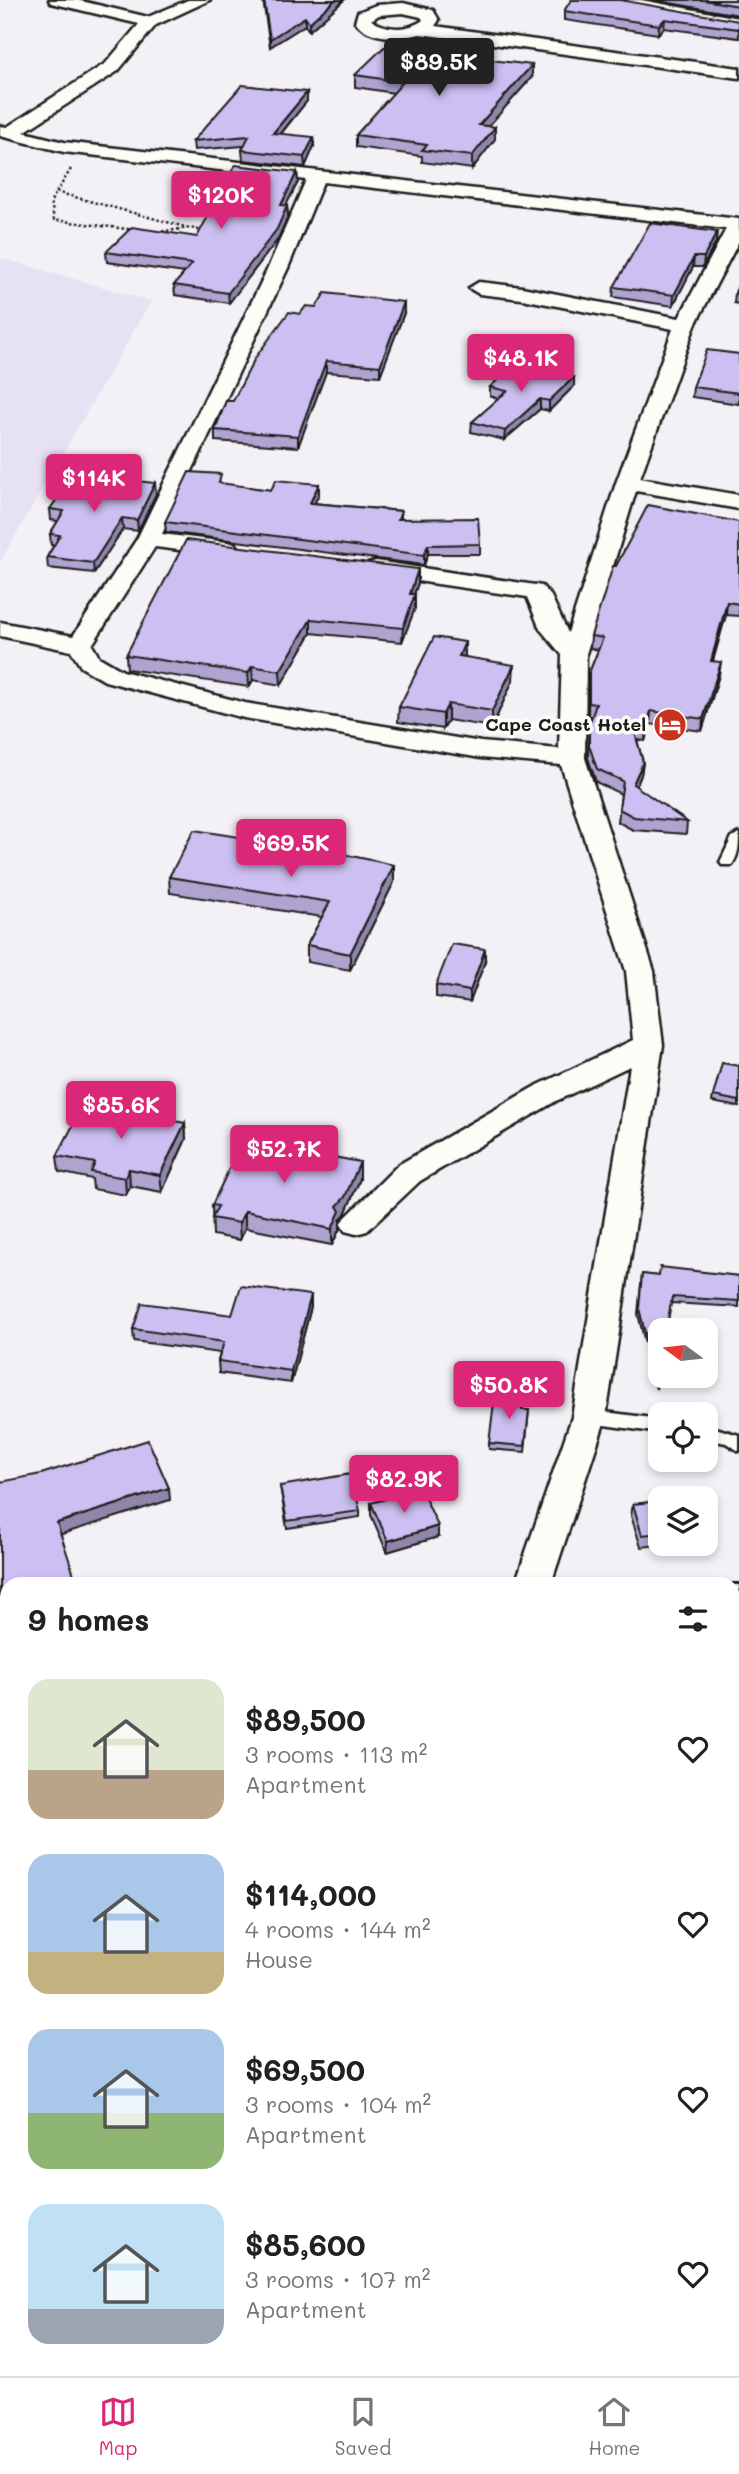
<!DOCTYPE html>
<meta charset="utf-8">
<style>
body{margin:0;font-family:Mali,sans-serif;background:#f6f6f6;color:#202124;height:100vh;display:flex;flex-direction:column;font-size:26px;white-space:nowrap}
*{box-sizing:border-box;margin:0}
p{font-size:23px;color:#757577}
.icon{flex:none;width:38px;height:38px;fill:none;stroke:currentColor;stroke-width:2;stroke-linecap:round;stroke-linejoin:round}
.map{position:relative;flex:1;overflow:hidden}
.drawer{position:absolute;left:0px;top:1577px;width:740px;height:800px;display:flex;flex-direction:column;background:#fff;border-radius:21px 21px 0 0;box-shadow:0 4px 10px #0003}
.drawer>*{flex:none}
.needle{width:46px;rotate:285deg}
.tools{position:absolute;left:648px;top:1318px;display:grid;gap:14px}
.tools a{display:grid;place-items:center;width:70px;height:70px;border-radius:14px;background:#fff;box-shadow:0 4px 10px #0003;font-size:35px}
.price{position:absolute;translate:-50% -60px;padding:0 16px;border-radius:7px;background:#db2777;color:#fff;font-size:23px;line-height:46px;filter:drop-shadow(0 2px 4px #0008)}
.price::after{content:'';position:absolute;left:50%;top:42px;width:21px;height:16px;margin-left:-10px;background:inherit;clip-path:polygon(0 0,100% 0,50% 100%)}
.price.current{background:#222;color:#fff}
ul{padding:0;list-style:none}
li{display:flex;align-items:center;gap:21px;height:175px;padding:0 28px}
li span{display:grid;place-items:center;flex:none;width:196px;height:140px;border-radius:21px;color:#555}
li>.icon{margin-inline-start:auto}
span .icon{width:84px;height:84px;fill:#fffc;stroke-width:1}
li b{font-size:30px}
h2{display:flex;justify-content:space-between;align-items:center;height:84px;padding:0 28px;font-size:30px}
.tabs{display:flex;justify-content:space-around;align-items:center;height:98px;border-top:2px solid #e0e0e0;background:#fff;font-size:19px;color:#757577}
.tabs a{display:grid;justify-items:center;gap:4px}
.tabs .current{color:#db2777}
.map>svg:first-child{display:block}
.built{fill:#e7e1f4}
.lines{fill:none;stroke-linecap:round;stroke-linejoin:round}
.service-casing{stroke:#1c1c1c;stroke-width:5}
.minor-casing{stroke:#1c1c1c;stroke-width:5}
.secondary-casing{stroke:#1c1c1c;stroke-width:6}
.path{stroke:#1c1c1c;stroke-width:2.5;stroke-dasharray:2.5 2.5;stroke-linecap:butt}
.service{fill:#fdfcf7;fill-rule:evenodd}
.minor{fill:#fdfcf7;fill-rule:evenodd}
.secondary{fill:#fdfcf7;fill-rule:evenodd}
.wall{fill:#afa4cf;stroke:#1c1c1c;stroke-width:2}
.shaded-wall{fill:#8f86a9;stroke:#1c1c1c;stroke-width:2}
.building{fill:#ccbff1;stroke:#1c1c1c;stroke-width:2}
.labels{text-anchor:middle;stroke-width:7;stroke-linejoin:round;paint-order:stroke}
.poi-label{font-size:18px;font-weight:bold;fill:#1c1c1c;stroke:#fdfcf7;text-anchor:end}
</style>
<div class="map">
<svg width="739" height="2376" viewBox="0 0 739 2376">
<rect width="100%" height="100%" fill="#f3f0f6"/>
<filter id="ink" filterUnits="userSpaceOnUse"><feTurbulence type="fractalNoise" baseFrequency=".0143" numOctaves="2"/><feDisplacementMap in="SourceGraphic" scale="14" xChannelSelector="R" yChannelSelector="G"/><feConvolveMatrix kernelMatrix="1 2 1 2 8 2 1 2 1" color-interpolation-filters="sRGB"/></filter>
<g filter="url(#ink)">
<path class="built" d="M0 258 151 301 0 562Z"/>
<g class="lines">
<defs>
<path id="service" d="M739 833C739 846 739 854 732 865H722L720 862 732 837Z
M589 1410 660 1419V1433L583 1422 580 1417 583 1412Z
M705 1425 739 1435V1451L726 1443 705 1439Z
M733 1801 739 1802V1820L733 1819Z
M733 1932 739 1934V1961L733 1958Z"/>
<path id="minor" d="M49 0H77L148 17 188 0H210L156 25 118 71 24 132 64 142 739 219V241L695 325 640 478 739 495V509L636 491 586 654 585 758 654 971 663 1045 606 1417 551 1584H515L572 1417 630 1066 556 1101 420 1181 367 1231 356 1234 345 1231 340 1223 398 1165 534 1087 633 1040 626 971 561 765 481 758 244 718 105 681 81 667 71 651 0 636V622L73 636 137 539 268 268 306 180 64 152 0 136V126L7 127 106 63 139 24 51 3ZM323 182 726 229 679 318 522 287 479 282 469 288 479 294 522 299 673 329 616 483 568 633 551 596 542 586 376 561 368 563 364 568 368 573 376 575 527 597 540 629 562 655 559 749 481 742 245 703 123 671 99 657 92 645 155 547 227 556 235 554 239 549 235 544 227 542 162 534 288 268Z
M613 0H641L739 18V28L620 6Z
M403 3 433 10 439 20 435 26 739 68V78L420 34C399 39 370 40 355 22L358 12 376 5ZM403 13 421 17 423 20C408 31 387 30 371 20L379 15Z"/>
<path id="secondary" d="M733 1585H739V1621H733Z
M7 1659V1697L0 1699V1661Z"/>
</defs>
<use href="#service" class="service-casing"/>
<use href="#minor" class="minor-casing"/>
<use href="#secondary" class="secondary-casing"/>
<path class="path" d="M71 169 51 201 54 220 135 230
M56 192 189 228
M157 232 190 228 204 231"/>
<use href="#service" class="service"/>
<use href="#minor" class="minor"/>
<use href="#secondary" class="secondary"/>
</g>
<path class="wall" d="M263 0H344L309 31 305 25 270 47Z
M652 0H739V15Z
M564 11 739 21V38L664 28 658 34 564 20Z
M355 75 532 77 488 126 495 127V139L472 169 422 162V156L356 147V135L394 93 355 87Z
M307 92V101L281 134 314 146 305 167 243 160 242 150 244 146 194 150 193 141Z
M297 172 298 182 285 206H287L288 216 278 239 229 303 175 295 174 285 185 273 107 262 106 252 197 237Z
M716 242 703 267H693L673 306 613 297 614 287Z
M739 284V304L734 303 735 293Z
M316 307 404 313 380 376 326 372 298 447 215 441V430L300 314Z
M739 354V404L692 397 693 387Z
M574 386 549 411 540 409 504 440 471 432 472 422 499 399 490 396V387Z
M221 484 271 490 319 484V494L314 503 401 511V519L480 544V554H428L424 565 166 532 165 522Z
M156 494 138 531 123 529 94 573 48 568 47 557 54 545H51L50 534 58 521 51 520 50 509Z
M739 522V616L726 615 713 661 719 675 702 731 650 724 645 741 637 740 643 762 641 775 636 787 687 822 686 834 633 830 618 822 621 794 596 782 588 758 589 725 592 716H588L589 673 598 650 590 648 591 636 616 566Z
M418 583 414 594 415 608 402 642 311 633 281 685 253 680 249 687 127 669 126 655Z
M465 657 513 680 492 727 448 720 443 729 398 722 399 707Z
M394 865V882L350 970 307 962V945L322 917 170 893 169 877Z
M485 961 470 1002 436 997V985Z
M739 1066V1107L712 1102 713 1096Z
M185 1123 186 1139 162 1192 130 1186 126 1195 93 1189 92 1179 59 1172 57 1156Z
M271 1145 360 1179 345 1214 340 1220V1228L332 1245 245 1228 240 1240 213 1235 212 1205Z
M642 1274 659 1276H739V1307L671 1303 656 1389 638 1314Z
M311 1295V1307L291 1383 219 1373 218 1361 220 1353 134 1341 133 1329 232 1315Z
M522 1410H529L525 1452 489 1449V1443Z
M280 1486 360 1511V1517L287 1528Z
M660 1501V1544H668L641 1547 631 1516 633 1504Z
M371 1503 438 1537 387 1552 371 1515Z
M705 1519 708 1527 705 1538Z
M739 2337V2369L733 2354 734 2339Z"/>
<path class="shaded-wall" d="M335 0H344L309 31V23Z
M305 17V25L270 47V39Z
M665 19 664 28 658 34 659 25Z
M532 65V77L479 137V125Z
M307 92V101L273 143V133Z
M495 127V139L472 169V156Z
M314 137V146L305 167 304 157Z
M297 172 298 182 281 215V205Z
M287 206 288 216 278 239 229 303 228 293Z
M717 232 716 242 703 267 704 257Z
M694 257 693 267 673 306 674 295Z
M404 302V313L380 376V366Z
M326 361V372L298 447V436Z
M574 377V386L549 411V401Z
M540 399V409L504 440 505 431Z
M155 483 156 494 138 531 137 520Z
M319 484V494L310 513V503Z
M122 518 123 529 94 573 93 563Z
M428 545V554L424 565V555Z
M418 569V583L409 608 410 594Z
M415 594V608L402 642 403 628Z
M727 602 726 615 709 673 711 661Z
M311 619V633L281 685 280 671Z
M465 642V657L459 656Z
M721 662 719 675 702 731 703 719Z
M514 665 513 680 492 727V711Z
M252 666 253 680 249 687 248 673Z
M448 704V720L443 729V714Z
M651 711 650 724 645 741 646 728Z
M643 762 641 775 632 797 633 784Z
M394 865V882L350 970V954Z
M485 949V961L470 1002V991Z
M185 1123 186 1139 162 1192 160 1175Z
M360 1162V1179L345 1214 340 1220V1228L332 1245V1229L337 1206Z
M129 1169 130 1186 126 1195 125 1178Z
M245 1211V1228L240 1240 239 1223Z
M311 1295V1307L291 1383V1371Z
M169 1488 170 1500 59 1535 57 1523Z
M438 1526V1537L387 1552 388 1541Z
M7 1606V1618L0 1620V1608Z
M7 1850V1867L0 1868V1852Z
M739 2143V2152L733 2154V2145Z"/>
<path class="building" d="M264 0H335L309 23 305 17 270 39Z
M571 0H620L739 21V29L665 19 659 25 564 11Z
M704 0H739V6Z
M384 47 532 65 479 125 495 127 472 156 422 150 427 145 356 135 403 82 355 75Z
M242 85 307 92 273 133 314 137 304 157 242 150 249 136 193 141Z
M235 165 297 172 281 205 287 206 277 229 228 293 174 285 192 264 106 252 132 227 197 237Z
M650 223 717 232 704 257H694L674 295 614 287Z
M739 284V294L735 293Z
M325 293 404 302 380 366 326 361 298 436 215 430 226 401H233L255 358 289 312 300 314 306 306 316 307Z
M707 350 739 354V393L693 387Z
M516 363 574 377 549 401 540 399 505 431 472 422 507 391 490 387Z
M189 472 221 474 219 483 271 490 276 480 319 484 310 503 401 511 398 519 478 518 480 544 428 545 424 555 165 522Z
M74 474 155 483 137 520 122 518 93 563 47 557 60 535 50 534 64 511 50 509Z
M648 505 739 522V604L727 602 711 661 721 662 703 719 651 711 646 728 633 726 643 762 633 784 687 822 634 817 619 809 623 781 597 769 589 745V725L596 704 589 703V673L603 638 591 636 613 566H616Z
M186 540 418 569 410 594H415L403 628 311 619 280 671 252 666 248 673 126 655Z
M434 637 465 642 459 656 514 665 492 711 448 704 443 714 399 707Z
M194 830 333 852 394 865 350 954 307 945 330 902 169 877Z
M452 944 485 949 470 991 436 985Z
M722 1063 739 1066V1101L713 1096Z
M84 1104 185 1123 160 1175 129 1169 125 1178 91 1172 95 1163 57 1156Z
M252 1136 271 1145 360 1162 345 1197 337 1206 340 1211 332 1229 245 1211 239 1223 212 1218 218 1206 212 1205 243 1139 250 1141Z
M660 1267 739 1276V1301L672 1297 666 1330H660V1367L657 1383 639 1308 642 1274 659 1276Z
M241 1286 311 1295 291 1371 218 1361 224 1342 133 1329 142 1303 232 1315Z
M495 1394 523 1396 522 1410H529L525 1446 489 1443Z
M148 1440 169 1488 57 1523 77 1584H7V1606L0 1608V1482L41 1474Z
M351 1474 360 1511 287 1521 280 1486Z
M421 1489 438 1526 388 1541 371 1503Z
M697 1496 698 1498H681Z
M660 1501V1533L642 1535 633 1504Z
M7 1800V1850L0 1852V1801Z
M733 1991 739 2003V2143L733 2145Z
M739 2337V2353L734 2339Z
M89 2370H237V2376H89Z"/>
</g>
<defs>
<symbol id="hotel-disc" viewBox="-11 -11 22 22"><circle r="9.5" fill="#c8321e" stroke="#fdfcf7"/><path d="M-6-4.5h1.5V1H6V5H4.5V3h-9V5H-6ZM-4 0a1.8 1.8 0 1 1 3.6 0ZM.5 0V-2.5h3Q6-2.5 6 0Z" fill="#fff"/></symbol>
</defs>
<g fill-rule="evenodd">
<use href="#hotel-disc" x="651" y="706" width="38" height="38"/>
</g>
<g class="labels">
<g class="poi-label">
<text x="646" y="731">Cape Coast Hotel</text>
</g>
</g>
</svg>
<div class="tools">
<a><svg class="needle" viewBox="-14 -14 28 28"><path d="M0-13l5 13h-10z" fill="#e53935"/><path d="M0 13l5-13h-10z" fill="#757577"/></svg></a>
<a><svg class="icon" aria-label="locate" viewBox="0 0 24 24"><circle cx="12" cy="12" r="6"/><path d="M12 2v4M12 18v4M2 12h4M18 12h4"/></svg></a>
<a><svg class="icon" aria-label="layers" viewBox="0 0 24 24"><path d="M12 4l9 5-9 5-9-5zM3 14l9 5 9-5"/></svg></a>
</div>
<b class="price current" style="left:439px;top:98px">$89.5K</b>
<b class="price" style="left:221px;top:231px">$120K</b>
<b class="price" style="left:521px;top:394px">$48.1K</b>
<b class="price" style="left:94px;top:514px">$114K</b>
<b class="price" style="left:291px;top:879px">$69.5K</b>
<b class="price" style="left:121px;top:1141px">$85.6K</b>
<b class="price" style="left:284px;top:1185px">$52.7K</b>
<b class="price" style="left:509px;top:1421px">$50.8K</b>
<b class="price" style="left:404px;top:1515px">$82.9K</b>
<section class="drawer">
<h2>9 homes<svg class="icon" aria-label="filters" viewBox="0 0 24 24"><path d="M4 7h16M4 17h16"/><circle cx="9" cy="7" r="2"/><circle cx="15" cy="17" r="2"/></svg></h2>
<ul>
<li><span style="background:linear-gradient(#dfe7d0 65%,#b9a48a 0)"><svg class="icon" aria-label="home" viewBox="0 0 24 24"><path d="M3 11l9-7 9 7M6 9v11h12V9"/></svg></span><div><b>$89,500</b><p>3 rooms · 113 m²</p><p>Apartment</p></div><svg class="icon" aria-label="heart" viewBox="0 0 24 24"><path d="M12 20l-8-8c-3-5 5-10 8-4 3-6 11-1 8 4z"/></svg></li>
<li><span style="background:linear-gradient(#a9c7e8 70%,#c2b280 0)"><svg class="icon" aria-label="home" viewBox="0 0 24 24"><path d="M3 11l9-7 9 7M6 9v11h12V9"/></svg></span><div><b>$114,000</b><p>4 rooms · 144 m²</p><p>House</p></div><svg class="icon" aria-label="heart" viewBox="0 0 24 24"><path d="M12 20l-8-8c-3-5 5-10 8-4 3-6 11-1 8 4z"/></svg></li>
<li><span style="background:linear-gradient(#a9c7e8 60%,#8fb573 0)"><svg class="icon" aria-label="home" viewBox="0 0 24 24"><path d="M3 11l9-7 9 7M6 9v11h12V9"/></svg></span><div><b>$69,500</b><p>3 rooms · 104 m²</p><p>Apartment</p></div><svg class="icon" aria-label="heart" viewBox="0 0 24 24"><path d="M12 20l-8-8c-3-5 5-10 8-4 3-6 11-1 8 4z"/></svg></li>
<li><span style="background:linear-gradient(#bfe0f5 75%,#9aa5b1 0)"><svg class="icon" aria-label="home" viewBox="0 0 24 24"><path d="M3 11l9-7 9 7M6 9v11h12V9"/></svg></span><div><b>$85,600</b><p>3 rooms · 107 m²</p><p>Apartment</p></div><svg class="icon" aria-label="heart" viewBox="0 0 24 24"><path d="M12 20l-8-8c-3-5 5-10 8-4 3-6 11-1 8 4z"/></svg></li>
</ul>
</section>
</div>
<nav class="tabs">
<a class="current"><svg class="icon" aria-label="map" viewBox="0 0 24 24"><path d="M3 6l6-2 6 2 6-2v14l-6 2-6-2-6 2zM9 4v14M15 6v14"/></svg>Map</a>
<a><svg class="icon" aria-label="saved" viewBox="0 0 24 24"><path d="M7 4h10v16l-5-4-5 4z"/></svg>Saved</a>
<a><svg class="icon" aria-label="home" viewBox="0 0 24 24"><path d="M3 11l9-7 9 7M6 9v11h12V9"/></svg>Home</a>
</nav>
